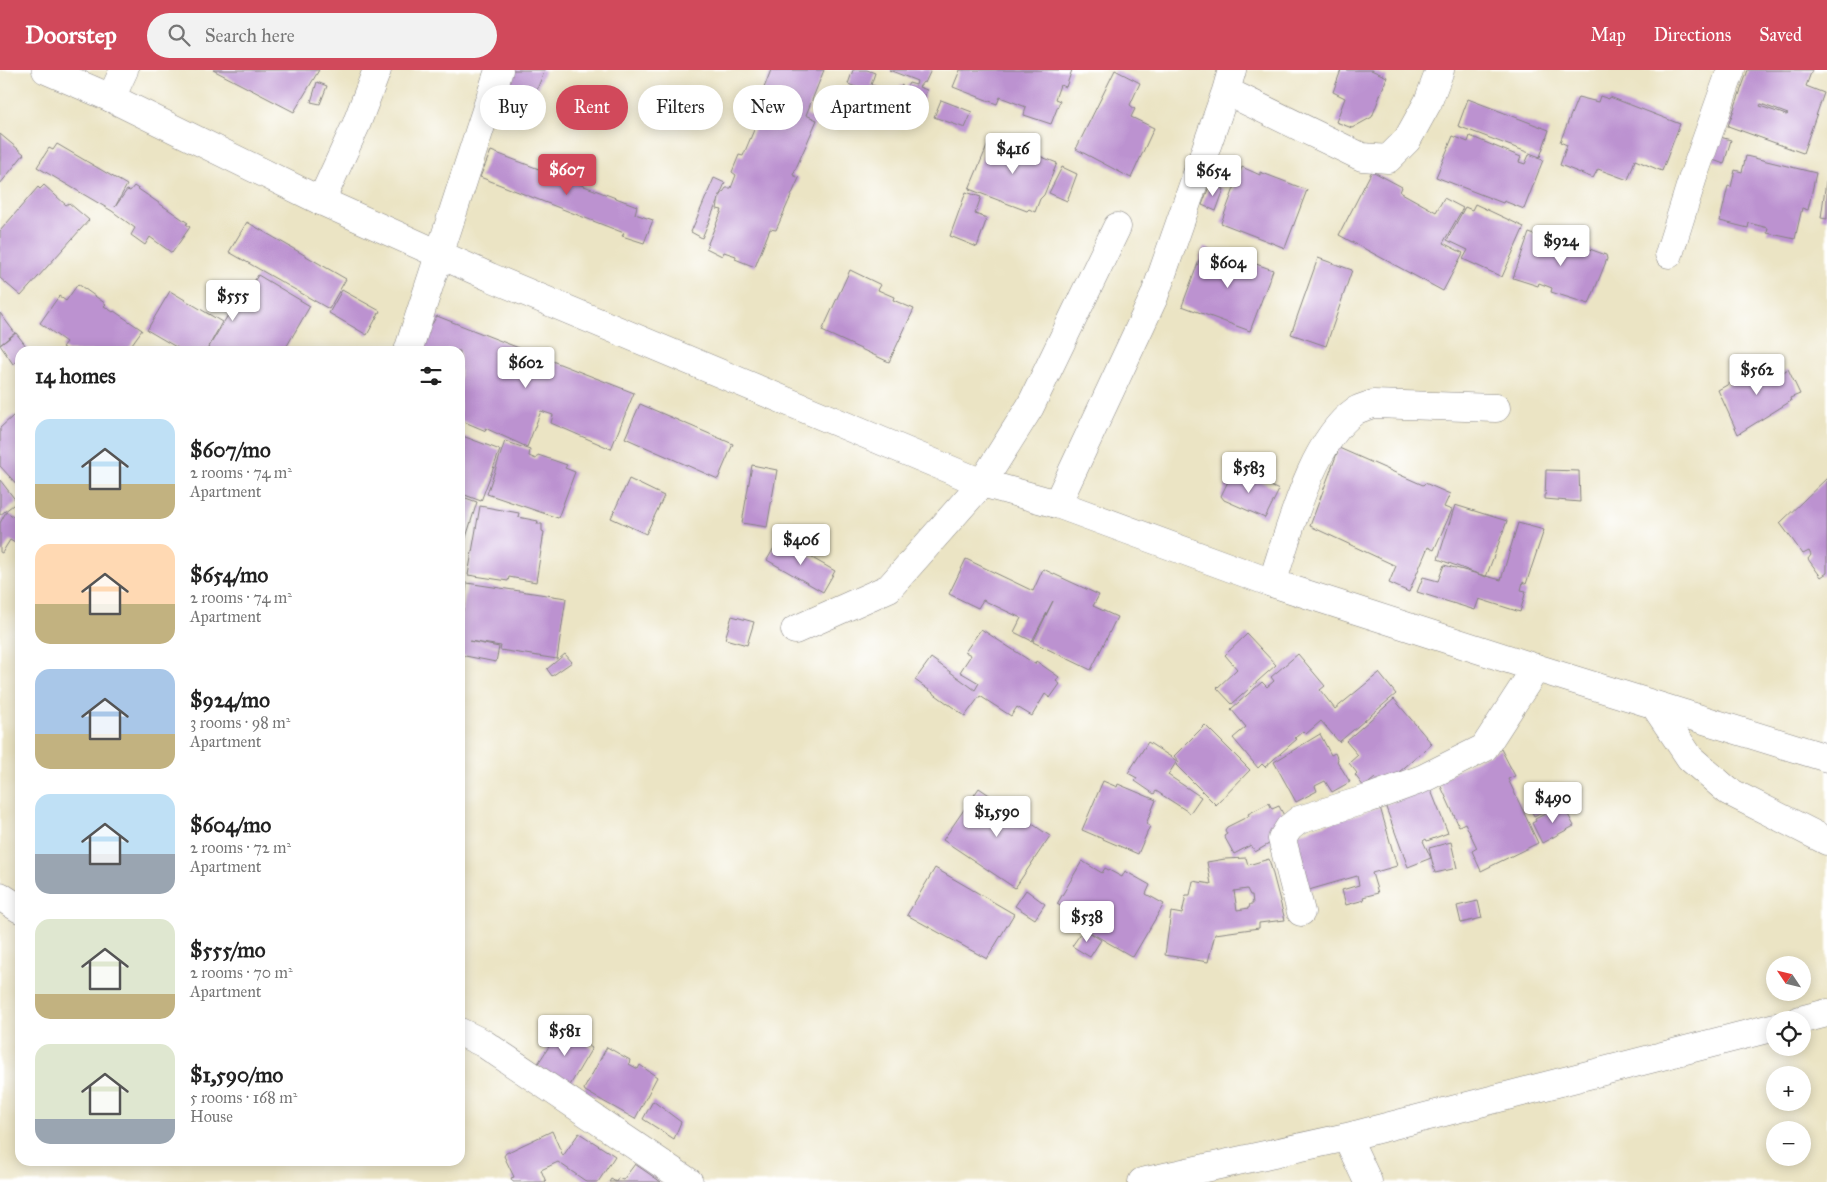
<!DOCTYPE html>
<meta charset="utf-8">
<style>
body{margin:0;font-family:"IM FELL Great Primer",serif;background:#f2f2f2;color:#222;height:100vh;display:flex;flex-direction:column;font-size:19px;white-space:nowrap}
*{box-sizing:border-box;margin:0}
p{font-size:16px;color:#767676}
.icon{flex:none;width:28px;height:28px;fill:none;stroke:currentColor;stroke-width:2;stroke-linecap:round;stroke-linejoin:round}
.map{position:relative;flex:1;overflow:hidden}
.sheet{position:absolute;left:15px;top:276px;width:450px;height:820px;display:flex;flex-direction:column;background:#fff;border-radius:15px;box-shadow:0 2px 12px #0003}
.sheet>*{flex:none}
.banner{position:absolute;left:480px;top:15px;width:475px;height:45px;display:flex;gap:10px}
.needle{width:32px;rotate:305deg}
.fabs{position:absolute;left:1766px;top:886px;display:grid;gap:10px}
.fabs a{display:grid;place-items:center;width:45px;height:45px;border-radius:50%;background:#fff;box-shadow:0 2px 12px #0003;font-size:25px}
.price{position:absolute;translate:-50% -42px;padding:0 11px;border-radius:5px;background:#fff;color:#222;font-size:16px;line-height:32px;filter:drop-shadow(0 1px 2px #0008)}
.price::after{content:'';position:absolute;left:50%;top:30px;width:15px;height:11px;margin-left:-8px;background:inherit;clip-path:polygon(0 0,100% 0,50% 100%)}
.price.on{background:#d1495b;color:#fff}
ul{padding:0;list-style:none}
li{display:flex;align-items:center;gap:15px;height:125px;padding:0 20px}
li span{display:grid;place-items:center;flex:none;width:140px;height:100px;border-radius:15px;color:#555}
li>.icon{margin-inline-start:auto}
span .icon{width:60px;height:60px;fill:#fffc;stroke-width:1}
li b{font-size:21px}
h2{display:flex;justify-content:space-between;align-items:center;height:60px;padding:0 20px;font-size:21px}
.chip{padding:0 18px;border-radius:22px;background:#fff;box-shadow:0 2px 12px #0003;font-size:18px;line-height:45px}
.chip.on{background:#d1495b;color:#fff}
header{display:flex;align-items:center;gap:30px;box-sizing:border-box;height:70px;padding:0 25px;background:#d1495b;color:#fff}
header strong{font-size:24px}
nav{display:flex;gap:28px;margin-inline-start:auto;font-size:18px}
.search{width:350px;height:45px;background:#f2f2f2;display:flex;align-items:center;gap:12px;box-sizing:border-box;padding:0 18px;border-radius:28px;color:#767676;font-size:19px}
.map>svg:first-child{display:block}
.building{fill:#bc92d0;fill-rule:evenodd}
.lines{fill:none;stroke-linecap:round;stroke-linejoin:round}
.minor-casing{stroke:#868380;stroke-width:29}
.major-casing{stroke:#868380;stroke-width:29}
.minor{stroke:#fff;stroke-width:28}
.major{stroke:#fff;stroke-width:28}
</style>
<header>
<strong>Doorstep</strong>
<div class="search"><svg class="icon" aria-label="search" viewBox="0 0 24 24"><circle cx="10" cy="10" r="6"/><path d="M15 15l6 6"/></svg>Search here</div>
<nav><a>Map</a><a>Directions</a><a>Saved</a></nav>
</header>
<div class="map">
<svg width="1827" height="1112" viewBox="0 0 1827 1112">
<rect width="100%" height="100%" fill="#fff"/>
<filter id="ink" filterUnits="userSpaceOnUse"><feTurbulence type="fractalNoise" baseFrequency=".02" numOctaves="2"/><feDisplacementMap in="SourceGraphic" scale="10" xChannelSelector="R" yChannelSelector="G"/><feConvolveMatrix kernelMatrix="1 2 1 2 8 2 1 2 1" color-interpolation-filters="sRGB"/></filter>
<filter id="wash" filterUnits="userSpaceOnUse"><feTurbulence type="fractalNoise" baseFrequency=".0096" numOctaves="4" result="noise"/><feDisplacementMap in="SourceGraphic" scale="20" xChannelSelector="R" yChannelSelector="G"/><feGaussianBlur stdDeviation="1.12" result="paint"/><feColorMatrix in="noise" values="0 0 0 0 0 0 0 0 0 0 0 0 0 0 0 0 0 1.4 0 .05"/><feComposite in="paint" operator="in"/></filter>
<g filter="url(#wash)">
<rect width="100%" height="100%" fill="#ebe4c4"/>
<g id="blocks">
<path class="building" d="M213 0H319L294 42Z
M501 0H545L535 24 499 12Z
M771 0H824L806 45 817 50 793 105 799 108 776 160 770 159 755 197 735 189 736 186 724 182 722 186 706 178 722 140 717 139 719 128 726 118H731L736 105 732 102 739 85 743 86 764 36 758 33Z
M853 0H867L875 3 871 15 896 24 901 15 906 18 909 13 916 15 917 11 889 0H931L925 13 923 12 919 17 927 20 919 41 848 14Z
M960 0H1072L1066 17 1060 15 1055 29 1060 31 1051 54 1024 45 1026 37 1000 27 997 34 953 17Z
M1115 0 1140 13 1130 35 1135 39 1131 47 1154 58 1131 108 1076 79Z
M1341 0H1371L1387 7 1372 47 1352 58 1336 52 1345 28 1333 22Z
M1748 0H1812L1806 16 1824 23 1803 83 1728 56ZM1761 34 1788 44 1786 45 1760 36Z
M317 12 327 16 320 34 311 32Z
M1600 26 1609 29 1610 27 1680 54 1662 101 1635 90 1628 110 1598 99 1593 108 1560 95 1567 75 1560 72 1578 27 1598 32Z
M1468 29 1549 60 1540 87 1458 56Z
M941 30 972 42 965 58 934 47Z
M0 64 24 84 0 114Z
M1453 66 1468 72 1470 66 1521 87 1519 92 1525 94 1529 85 1543 90 1524 139 1504 131 1503 133 1436 107Z
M991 67 1057 93 1044 125 1040 129 1035 142 1029 139 1027 141 969 119Z
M1720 67 1731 70 1724 94 1713 90Z
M57 74 127 115 115 137 127 120 130 121 134 116 188 153 186 154 190 157 172 183 150 167 145 175 131 165 135 158 112 141 37 97 49 78 53 80Z
M491 81 637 136 635 144 653 150 644 173 622 166 624 163 480 107Z
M1746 86 1816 103 1808 140 1802 138 1795 169 1767 163 1768 158 1749 153 1748 158 1720 151 1728 116 1731 117 1735 100 1742 102Z
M1062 97 1077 104 1067 131 1049 123Z
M1242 97 1260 105V102L1307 120 1285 178 1221 153Z
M1372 101 1402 117 1400 122 1436 142 1444 128 1463 138 1443 173 1463 183 1443 221 1339 165Z
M714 108 725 113 702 168 691 162Z
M1826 111H1827V149L1821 148Z
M1210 114 1224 119 1216 141 1202 135Z
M44 115 66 135 69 133 89 150 21 226 0 208V161L38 117 40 119Z
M966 122 981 127 975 144 987 148 977 177 950 166Z
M1475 134 1524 157 1502 207 1463 189 1468 180 1447 170 1465 137 1472 140Z
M247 152 346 209 329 239 229 182Z
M1529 163 1546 169 1547 166 1583 179 1584 177 1606 185 1607 189 1589 234 1551 222 1552 218 1539 213 1538 216 1513 208Z
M1204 177 1224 185 1225 183 1273 200 1250 261 1182 236Z
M1318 188 1352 200 1326 276 1291 264Z
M850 200 881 215 878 220 894 227 893 230 914 239 889 292 822 261Z
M258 205 310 236 284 281H183L147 260 170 221 222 252 207 280 239 227 243 230Z
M78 214 106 234 104 236 113 242 114 241 142 260 127 281H68L62 277 66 272 40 253 59 226 66 231Z
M342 220 380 241 367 265 329 243Z
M0 243 15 263 0 275Z
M437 246 634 323 611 379 551 353 553 345 541 341 527 377 485 358 486 361 460 350V281H416L429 253 432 254Z
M16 263 30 281H20V289L13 294 0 275Z
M1767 293 1776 307 1788 299 1800 324 1790 328 1791 331 1738 364 1718 320Z
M640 334 733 374 718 409 625 368Z
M14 345 20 352V418L0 396V358Z
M460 365 500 380 481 431 462 424 463 423 460 422Z
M505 371 530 380 529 386 536 389 538 385 567 395 565 398 575 402 558 448 487 424Z
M1339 378 1423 415 1425 413 1450 424 1444 437 1452 440 1434 480 1428 477 1409 522 1389 513 1396 496 1310 456Z
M752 395 777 400 767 457 742 453Z
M1234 399 1279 420 1265 448 1224 430 1221 426Z
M1546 400 1579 401 1580 432 1545 429Z
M1827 408V503L1821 507 1808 489 1811 485 1809 481 1803 484 1780 453Z
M629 409 664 426 646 464 611 448Z
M0 410 17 432 0 445Z
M460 426 477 432 460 487Z
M1455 435 1507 451 1486 507 1438 489Z
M480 436 519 443 518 447 538 451 537 454H542V461L544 462 536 512 509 507 508 511 468 505Z
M6 442 20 450V476L10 470 2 483 0 482V453Z
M1518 453 1544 460 1526 514 1523 512 1521 520 1526 521 1520 542 1479 529 1475 540 1417 522 1423 507 1438 511 1444 495 1501 510Z
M779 469 835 501 823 522 767 490Z
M966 489 1033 521 1043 499 1099 525 1093 536 1117 547 1091 600 1033 572 1053 531 1032 571 1014 562 1021 548 983 530 978 538 949 524Z
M467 513 566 528 557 589 500 580 501 576 469 571 499 577 496 592 460 585V559Z
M732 546 754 552 747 575 725 569Z
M981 559 1035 594 1036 591 1059 607 1056 611 1060 614 1050 628 1045 624 1032 646 1017 637 1011 646 980 626 965 646 915 610 931 588 975 620 979 613 960 602 971 585 965 582Z
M1247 564 1276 595 1232 634 1217 618 1237 599 1225 585Z
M565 584 572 592 552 606 547 599Z
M1298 584 1325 616 1320 620 1335 639 1379 603 1396 624 1339 672 1321 651 1306 664 1303 661 1295 668 1297 669 1265 697 1262 694 1258 698 1233 668 1246 657 1231 639 1262 612 1267 617 1274 611 1271 607Z
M1394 629 1432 674 1392 708 1381 715 1375 708 1364 717 1355 705 1357 703 1349 693 1358 685 1346 671Z
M1205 655 1250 700 1216 735 1176 695 1179 692 1174 686Z
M1320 664 1331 685 1335 683 1338 690 1337 691 1350 712 1332 722 1325 711 1315 716 1317 721 1296 732 1274 692Z
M1148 672 1177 691 1168 705 1201 727 1190 743 1156 721 1154 724 1135 711 1137 708 1128 703Z
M1501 679 1515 706 1508 709 1538 773 1481 801 1472 781 1477 778 1465 753 1459 756 1439 712 1467 695Z
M1103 711 1117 717 1118 714 1156 730 1146 754 1150 756 1138 784 1082 760Z
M979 718 1050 766 1015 818 943 770Z
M1430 718 1448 763 1427 771 1426 769 1423 771 1431 788 1408 797 1385 735Z
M1538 729 1544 741 1534 746 1528 734Z
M1269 733 1272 739 1279 736 1289 755 1274 771 1255 782 1251 775 1234 784 1224 766 1227 764 1225 760 1227 757 1249 746 1248 744Z
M1563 735 1574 756 1542 773 1532 753 1536 751 1535 749Z
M1380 737 1397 796 1372 803 1378 823 1363 827 1364 830 1346 835 1342 820 1359 815 1357 806 1302 822 1287 767Z
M1451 772 1457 798 1435 803 1429 778Z
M1246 788 1248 795 1269 789 1285 850 1259 853V858L1215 864 1208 892 1165 885 1171 842 1182 844 1186 825H1190L1193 811 1211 814 1207 792 1225 789ZM1247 819 1250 825H1252L1253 834H1250L1249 838 1237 840 1234 821Z
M1082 791 1102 803 1105 798 1122 807 1125 801 1150 815 1146 824 1164 834 1133 887 1074 853 1078 846 1057 834Z
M935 798 1014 844 987 889 907 845Z
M1026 820 1045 834 1035 849 1015 836Z
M1478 831 1482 848 1461 853 1457 836Z
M1084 859 1101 870 1090 887 1072 876Z
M561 958 592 978 569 1017 537 995Z
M607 977 630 990 629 994 638 999 640 995 657 1007 635 1049 585 1021 584 1019Z
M653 1031 681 1052 674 1069 643 1049Z
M552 1061 563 1086 579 1063 615 1086 598 1112H587L558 1092 541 1100 546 1112H513L511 1108 514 1107 504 1086 506 1083Z
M635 1094 661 1112H609L611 1109 616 1112 618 1108 623 1110Z"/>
</g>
</g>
<g filter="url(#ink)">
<use href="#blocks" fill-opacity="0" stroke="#868380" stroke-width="1"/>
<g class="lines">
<defs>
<path id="minor" d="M1226 21 1362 87 1388 89 1407 70 1428 32 1440 0
M111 28 124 0
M321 131 356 55 377 0
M1669 184 1693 107 1731 0
M408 281 499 0
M1057 434 1154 227 1226 21 1232 0
M1272 513C1289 463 1311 372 1355 341 1360 338 1367 336 1373 334L1496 338
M795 560 889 518 982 413 1030 337 1117 157
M1655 636 1690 688 1728 721 1827 771
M0 826 20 839
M1301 842 1282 769 1289 758 1299 750 1367 729 1422 709 1484 678 1536 598
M1800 950 1827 943
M460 962 483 973 689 1112
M1347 1067 1368 1112
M1142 1112 1347 1067 1775 957"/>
<path id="major" d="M46 0 111 28 321 131 490 207 982 413 1057 434 1272 513 1536 598 1827 688"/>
</defs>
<use href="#minor" class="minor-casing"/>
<use href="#major" class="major-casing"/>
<use href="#minor" class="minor"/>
<use href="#major" class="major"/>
</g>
</g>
</svg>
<div class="fabs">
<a><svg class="needle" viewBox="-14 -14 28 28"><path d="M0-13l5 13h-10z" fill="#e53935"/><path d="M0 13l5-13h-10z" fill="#767676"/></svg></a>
<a><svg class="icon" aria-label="locate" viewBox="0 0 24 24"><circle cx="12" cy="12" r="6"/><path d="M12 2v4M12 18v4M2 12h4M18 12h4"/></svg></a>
<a>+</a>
<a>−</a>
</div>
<b class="price" style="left:1013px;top:105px">$416</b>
<b class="price on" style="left:567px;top:126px">$607</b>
<b class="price" style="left:1213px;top:127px">$654</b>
<b class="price" style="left:1561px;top:197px">$924</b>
<b class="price" style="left:1228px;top:219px">$604</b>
<b class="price" style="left:233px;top:252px">$555</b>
<b class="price" style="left:526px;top:319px">$602</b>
<b class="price" style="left:1757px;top:326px">$562</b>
<b class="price" style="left:1249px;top:424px">$583</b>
<b class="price" style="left:801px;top:496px">$406</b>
<b class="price" style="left:1553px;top:754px">$490</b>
<b class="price" style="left:997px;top:768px">$1,590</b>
<b class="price" style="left:1087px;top:873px">$538</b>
<b class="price" style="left:565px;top:987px">$581</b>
<div class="banner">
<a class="chip">Buy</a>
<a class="chip on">Rent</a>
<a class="chip">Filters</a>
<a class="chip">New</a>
<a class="chip">Apartment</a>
</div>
<section class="sheet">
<h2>14 homes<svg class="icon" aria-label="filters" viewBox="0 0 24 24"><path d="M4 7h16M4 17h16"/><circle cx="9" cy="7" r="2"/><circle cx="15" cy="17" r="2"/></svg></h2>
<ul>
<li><span style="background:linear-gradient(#bfe0f5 65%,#c2b280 0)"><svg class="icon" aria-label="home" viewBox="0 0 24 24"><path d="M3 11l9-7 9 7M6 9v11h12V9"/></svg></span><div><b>$607/mo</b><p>2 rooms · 74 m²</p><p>Apartment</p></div></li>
<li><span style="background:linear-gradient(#ffd9b3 60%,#c2b280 0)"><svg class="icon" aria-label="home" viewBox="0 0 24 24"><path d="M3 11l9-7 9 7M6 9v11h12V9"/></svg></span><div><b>$654/mo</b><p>2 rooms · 74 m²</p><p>Apartment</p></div></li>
<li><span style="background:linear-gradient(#a9c7e8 65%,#c2b280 0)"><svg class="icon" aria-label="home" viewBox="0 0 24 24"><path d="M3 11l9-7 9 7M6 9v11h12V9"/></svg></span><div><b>$924/mo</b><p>3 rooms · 98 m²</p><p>Apartment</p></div></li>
<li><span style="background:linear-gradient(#bfe0f5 60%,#9aa5b1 0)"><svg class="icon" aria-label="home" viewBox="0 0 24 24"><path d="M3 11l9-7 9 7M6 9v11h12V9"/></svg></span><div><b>$604/mo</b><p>2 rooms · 72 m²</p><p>Apartment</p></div></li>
<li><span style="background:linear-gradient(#dfe7d0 75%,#c2b280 0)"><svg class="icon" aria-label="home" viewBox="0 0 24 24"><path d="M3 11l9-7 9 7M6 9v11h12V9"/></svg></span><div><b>$555/mo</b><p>2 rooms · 70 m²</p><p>Apartment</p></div></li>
<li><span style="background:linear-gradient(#dfe7d0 75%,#9aa5b1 0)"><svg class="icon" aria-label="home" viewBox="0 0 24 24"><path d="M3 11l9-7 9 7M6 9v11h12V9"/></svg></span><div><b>$1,590/mo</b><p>5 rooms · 168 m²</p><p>House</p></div></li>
</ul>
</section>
</div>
